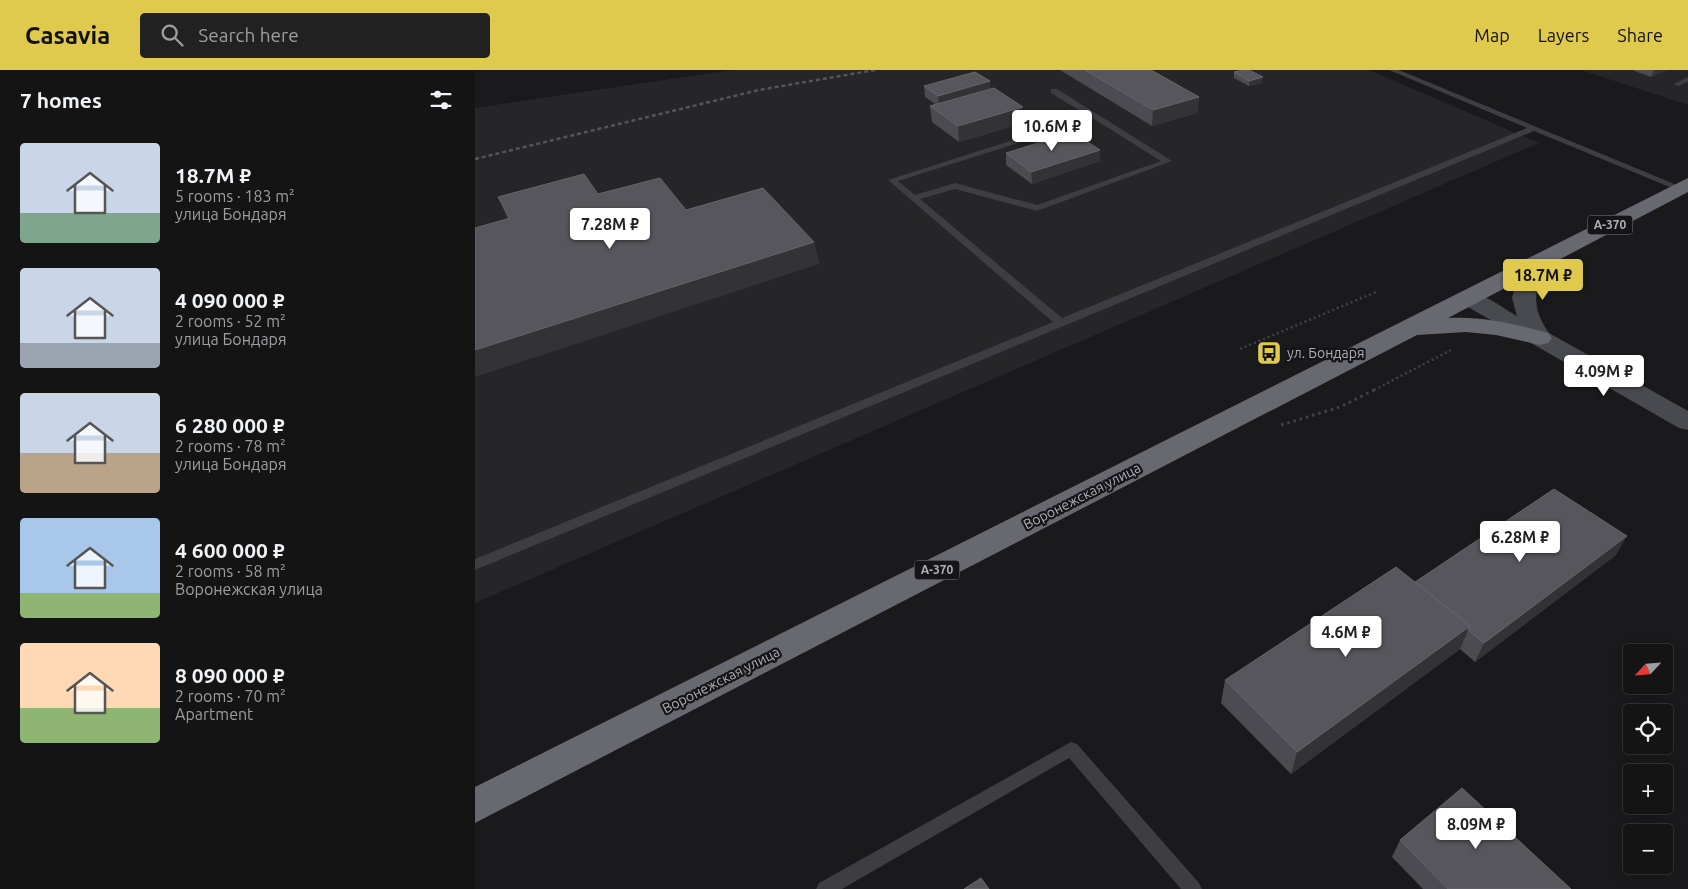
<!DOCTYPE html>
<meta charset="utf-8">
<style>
body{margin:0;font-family:Ubuntu,sans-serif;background:#212122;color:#f1f3f6;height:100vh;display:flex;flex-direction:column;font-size:19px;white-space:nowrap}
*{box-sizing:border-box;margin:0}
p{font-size:16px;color:#9d9ea0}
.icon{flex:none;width:28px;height:28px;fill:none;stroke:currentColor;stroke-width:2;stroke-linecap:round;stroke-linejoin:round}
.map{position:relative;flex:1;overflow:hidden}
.side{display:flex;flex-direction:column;background:#141415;width:475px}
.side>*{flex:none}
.needle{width:32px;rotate:244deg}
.buttons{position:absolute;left:1148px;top:574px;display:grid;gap:10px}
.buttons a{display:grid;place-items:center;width:50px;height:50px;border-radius:5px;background:#141415;box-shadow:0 2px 12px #0003,0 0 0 1px #333334;font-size:25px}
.price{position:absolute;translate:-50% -42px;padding:0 11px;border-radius:5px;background:#fff;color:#222;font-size:16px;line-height:32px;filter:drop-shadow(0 1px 2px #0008)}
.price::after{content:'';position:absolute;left:50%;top:30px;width:15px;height:11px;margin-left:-8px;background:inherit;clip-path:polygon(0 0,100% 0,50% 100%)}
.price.current{background:#e0ca4e;color:#111}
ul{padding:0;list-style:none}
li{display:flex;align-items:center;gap:15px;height:125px;padding:0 20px}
li span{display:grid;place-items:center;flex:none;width:140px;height:100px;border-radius:5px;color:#555}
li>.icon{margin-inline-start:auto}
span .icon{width:60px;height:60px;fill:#fffc;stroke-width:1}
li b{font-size:21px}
h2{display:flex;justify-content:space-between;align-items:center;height:60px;padding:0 20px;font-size:21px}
header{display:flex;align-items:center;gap:30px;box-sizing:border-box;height:70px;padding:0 25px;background:#e0ca4e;color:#111}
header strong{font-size:24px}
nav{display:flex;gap:28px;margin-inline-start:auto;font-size:18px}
.search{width:350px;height:45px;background:#212122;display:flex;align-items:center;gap:12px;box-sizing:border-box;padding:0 18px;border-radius:5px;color:#9d9ea0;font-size:19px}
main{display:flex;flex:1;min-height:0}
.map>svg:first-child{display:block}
.built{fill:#262629}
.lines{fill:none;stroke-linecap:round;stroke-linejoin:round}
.path-far1{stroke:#414247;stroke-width:2.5;stroke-dasharray:2 3;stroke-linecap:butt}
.path{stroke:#414247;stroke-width:3;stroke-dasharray:2.5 4;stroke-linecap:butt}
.lane{fill:#3d3d42;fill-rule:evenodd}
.secondary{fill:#494a50;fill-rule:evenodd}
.highway{fill:#686871;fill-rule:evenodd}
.rail{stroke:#54555b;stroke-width:2.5;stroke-dasharray:4 3;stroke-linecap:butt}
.wall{fill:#4b4b51}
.shaded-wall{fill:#333337}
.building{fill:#56565c;stroke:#64646b}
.labels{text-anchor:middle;stroke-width:4.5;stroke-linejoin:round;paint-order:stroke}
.shield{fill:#151517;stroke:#808189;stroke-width:1}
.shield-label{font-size:12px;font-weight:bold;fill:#aeafba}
.poi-label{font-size:14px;fill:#aeafba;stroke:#151517;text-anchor:start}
.street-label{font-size:14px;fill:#aeafba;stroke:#151517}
</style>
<header>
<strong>Casavia</strong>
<div class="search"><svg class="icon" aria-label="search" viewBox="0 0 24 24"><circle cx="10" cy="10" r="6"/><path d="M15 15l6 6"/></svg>Search here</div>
<nav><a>Map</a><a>Layers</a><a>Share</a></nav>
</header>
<main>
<section class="side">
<h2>7 homes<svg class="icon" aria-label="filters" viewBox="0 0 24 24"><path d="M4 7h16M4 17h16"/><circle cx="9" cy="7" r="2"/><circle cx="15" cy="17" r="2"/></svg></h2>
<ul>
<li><span style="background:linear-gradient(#c9d6e8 70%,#7fa58c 0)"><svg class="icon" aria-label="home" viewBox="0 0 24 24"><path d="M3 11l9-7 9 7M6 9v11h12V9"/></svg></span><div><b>18.7M ₽</b><p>5 rooms · 183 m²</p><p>улица Бондаря</p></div></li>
<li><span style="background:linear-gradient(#c9d6e8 75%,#9aa5b1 0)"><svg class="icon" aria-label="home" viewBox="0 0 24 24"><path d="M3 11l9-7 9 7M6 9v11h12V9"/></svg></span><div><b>4 090 000 ₽</b><p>2 rooms · 52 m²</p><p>улица Бондаря</p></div></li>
<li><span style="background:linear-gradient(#c9d6e8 60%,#b9a48a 0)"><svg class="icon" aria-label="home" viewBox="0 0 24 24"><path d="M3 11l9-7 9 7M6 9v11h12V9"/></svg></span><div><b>6 280 000 ₽</b><p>2 rooms · 78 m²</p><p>улица Бондаря</p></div></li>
<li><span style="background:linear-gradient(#a9c7e8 75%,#8fb573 0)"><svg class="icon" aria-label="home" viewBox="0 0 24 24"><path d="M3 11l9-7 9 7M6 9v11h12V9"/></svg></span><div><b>4 600 000 ₽</b><p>2 rooms · 58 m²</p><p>Воронежская улица</p></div></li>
<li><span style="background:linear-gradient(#ffd9b3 65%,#8fb573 0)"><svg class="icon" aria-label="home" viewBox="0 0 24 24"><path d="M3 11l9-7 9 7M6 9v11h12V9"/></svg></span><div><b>8 090 000 ₽</b><p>2 rooms · 70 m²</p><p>Apartment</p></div></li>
</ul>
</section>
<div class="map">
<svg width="1213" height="819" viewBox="0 0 1213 819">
<rect width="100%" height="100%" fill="#1a1a1c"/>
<path class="built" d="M257 0H894L1064 73 0 533V38Z
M1106 0H1213V35Z"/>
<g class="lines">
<path class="path-far1" d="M765 279 901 222
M899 320 976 280"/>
<path class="path" d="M806 355 865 337 901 319"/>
<path class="lane" d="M914 0H924L1209 118 1202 120 1059 61 0 500V489L578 252 413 110 613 46 576 23V19H582L697 91 562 141 480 119 445 129 587 248 1052 58ZM619 49 686 91 562 135 480 113 440 125 423 111Z
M1213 7V12L1203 16 1199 14Z
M596 672 602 674 724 813 727 819H706L594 688 367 819H341L344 813Z"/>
<path class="secondary" d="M1057 190 1065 191 1068 196C1060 225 1056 237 1074 263L1213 341V360L1204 358 986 233 983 228 986 223C1005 219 1026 237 1042 246L1037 228 1046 196 1049 191Z"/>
<path class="highway" d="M1213 108V122L973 248C1007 246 1041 254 1073 263L1077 268 1073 273 1065 275 1021 265 991 262 942 265 0 753V717Z"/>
<path class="rail" d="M0 89 284 20 400 0"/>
</g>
<path class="wall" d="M585 0H676L724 27 722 43 677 56Z
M1157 0H1192L1176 7Z
M759 2 787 13 774 16 759 8Z
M449 16 515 19 548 37V53L484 72 457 52 455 36 460 34 450 27Z
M625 80V91L557 114 531 95V83Z
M123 124 211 140 339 172 344 194 33 149 23 127Z
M1141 485 1000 592 985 579 816 704 746 633 750 610 940 512Z
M925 770 1096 819H948L917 787Z"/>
<path class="shaded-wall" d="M1179 0H1192L1176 7Z
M788 7 787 13 774 16V11Z
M515 11 516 22 464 37 463 26Z
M724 27 722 43 677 56 678 40Z
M548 37V53L484 72 483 56Z
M625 80V91L557 114 556 102Z
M339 172 344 194 0 307V280Z
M1152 466 1141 485 1000 592 1009 573Z
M995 556 985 579 816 704 822 682Z"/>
<path class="building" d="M610 0H676L724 27 678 40Z
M768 0H774L788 7 774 11 759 2Z
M500 2 515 11 463 26 449 16Z
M519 18 548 37 483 56 455 36Z
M598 62 625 80 556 102 531 83Z
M109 104 123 124 185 108 211 140 288 118 339 172 0 280V158L35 148 23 127Z
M1079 419 1152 466 1009 573 993 560 995 556 940 512Z
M921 497 995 556 822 682 750 610Z
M987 718 1096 819H973L925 770Z
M506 808 514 819H489Z"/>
<defs>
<symbol id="bus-square" viewBox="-11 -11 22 22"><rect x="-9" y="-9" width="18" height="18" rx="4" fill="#e0ca4e" stroke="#151517"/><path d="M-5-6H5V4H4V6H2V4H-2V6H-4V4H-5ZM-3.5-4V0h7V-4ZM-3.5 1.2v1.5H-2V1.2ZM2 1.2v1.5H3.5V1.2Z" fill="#111"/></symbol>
</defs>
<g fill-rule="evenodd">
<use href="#bus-square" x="780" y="269" width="28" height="28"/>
</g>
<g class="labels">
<g class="shield">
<rect x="1112.5" y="145.5" width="45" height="19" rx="4"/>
<rect x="439.5" y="490.5" width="45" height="19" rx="4"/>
</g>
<g class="shield-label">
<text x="1135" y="159">А-370</text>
<text x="462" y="504">А-370</text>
</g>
<g class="poi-label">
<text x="812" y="288">ул. Бондаря</text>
</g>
<g class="street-label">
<text transform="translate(607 426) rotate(-27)" y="5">Воронежская улица</text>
<text transform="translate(246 610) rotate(-27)" y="5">Воронежская улица</text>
</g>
</g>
</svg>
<div class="buttons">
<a><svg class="needle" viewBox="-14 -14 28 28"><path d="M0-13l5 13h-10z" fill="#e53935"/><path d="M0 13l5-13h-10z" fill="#9d9ea0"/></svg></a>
<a><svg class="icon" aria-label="locate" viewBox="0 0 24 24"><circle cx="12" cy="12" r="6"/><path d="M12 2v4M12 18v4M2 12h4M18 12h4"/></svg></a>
<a>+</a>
<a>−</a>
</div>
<b class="price" style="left:577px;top:82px">10.6M ₽</b>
<b class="price" style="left:135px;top:180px">7.28M ₽</b>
<b class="price current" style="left:1068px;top:231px">18.7M ₽</b>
<b class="price" style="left:1129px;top:327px">4.09M ₽</b>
<b class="price" style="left:1045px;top:493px">6.28M ₽</b>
<b class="price" style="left:871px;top:588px">4.6M ₽</b>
<b class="price" style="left:1001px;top:780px">8.09M ₽</b>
</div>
</main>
